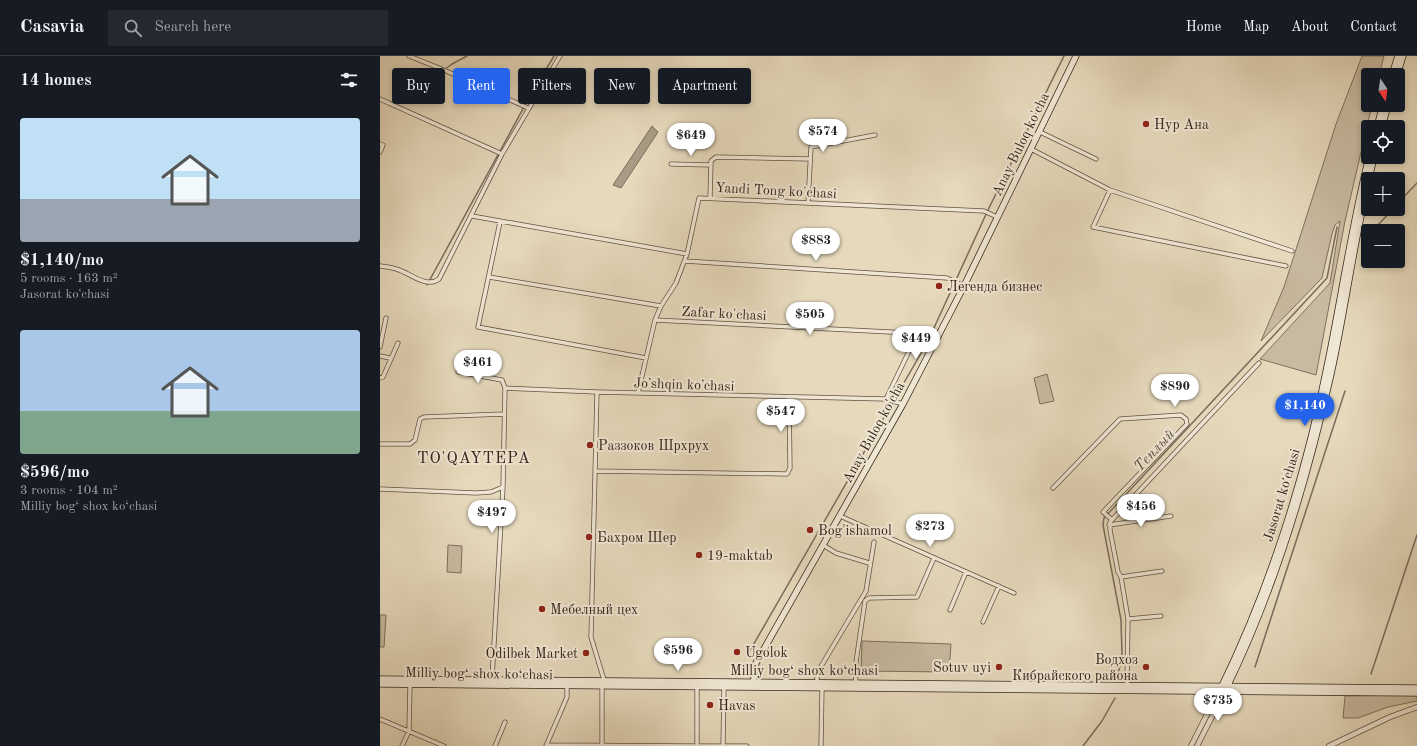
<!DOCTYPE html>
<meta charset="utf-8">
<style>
body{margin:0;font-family:"Old Standard TT",serif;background:#242831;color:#f1f3f6;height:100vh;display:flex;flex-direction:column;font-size:15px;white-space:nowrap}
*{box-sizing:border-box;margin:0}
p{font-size:13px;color:#9ea1a6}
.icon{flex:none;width:22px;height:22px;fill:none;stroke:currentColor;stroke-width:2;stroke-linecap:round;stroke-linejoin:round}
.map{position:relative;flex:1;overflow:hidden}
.side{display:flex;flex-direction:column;background:#171b24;width:380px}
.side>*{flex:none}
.banner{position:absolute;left:12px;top:12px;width:380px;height:36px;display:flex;gap:8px}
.needle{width:26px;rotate:167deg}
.controls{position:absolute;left:981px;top:12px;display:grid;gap:8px}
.controls a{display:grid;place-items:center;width:44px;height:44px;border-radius:4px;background:#171b24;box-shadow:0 2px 6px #0003;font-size:20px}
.price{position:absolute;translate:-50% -34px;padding:0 9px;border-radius:14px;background:#fff;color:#222;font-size:13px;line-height:26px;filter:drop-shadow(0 1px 2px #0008)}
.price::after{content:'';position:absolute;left:50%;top:24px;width:12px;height:9px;margin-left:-6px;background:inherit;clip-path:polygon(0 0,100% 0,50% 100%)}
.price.selected{background:#2563eb;color:#fff}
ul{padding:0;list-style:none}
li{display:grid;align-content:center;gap:8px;height:212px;padding:0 20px}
li span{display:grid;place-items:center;height:124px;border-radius:4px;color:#555}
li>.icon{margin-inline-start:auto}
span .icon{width:72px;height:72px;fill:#fffc;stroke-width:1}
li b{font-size:17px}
h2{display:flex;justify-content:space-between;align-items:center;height:48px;padding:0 20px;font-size:17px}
.pill{padding:0 14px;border-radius:4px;background:#171b24;box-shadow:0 2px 6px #0003;font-size:14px;line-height:36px}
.pill.selected{background:#2563eb;color:#fff}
header{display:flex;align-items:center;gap:24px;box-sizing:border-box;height:56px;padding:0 20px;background:#171b24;border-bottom:1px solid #363941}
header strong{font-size:19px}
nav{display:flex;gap:22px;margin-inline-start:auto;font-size:14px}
.search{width:280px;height:36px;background:#242831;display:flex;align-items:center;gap:10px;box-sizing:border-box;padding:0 14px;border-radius:4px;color:#9ea1a6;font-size:15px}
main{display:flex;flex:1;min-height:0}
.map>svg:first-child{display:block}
.green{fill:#c8baa1;stroke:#7e705e}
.water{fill:#a99c86;stroke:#7a6c5c}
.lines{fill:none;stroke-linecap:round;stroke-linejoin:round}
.stream{stroke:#7a6c5c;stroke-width:1.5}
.minor-casing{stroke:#605244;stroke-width:5}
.tertiary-casing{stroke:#605244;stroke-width:6}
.secondary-casing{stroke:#34251c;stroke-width:7}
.minor{stroke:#efe6d3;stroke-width:3.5}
.tertiary{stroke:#efe6d3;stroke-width:4.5}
.secondary{stroke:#efe6d3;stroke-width:5.5}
.poi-dot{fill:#8f2418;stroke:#efe6d3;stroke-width:1.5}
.labels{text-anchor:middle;stroke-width:4;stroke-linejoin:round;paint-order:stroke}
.poi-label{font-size:14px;fill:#34251c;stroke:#efe6d3;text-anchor:start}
.street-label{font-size:14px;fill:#34251c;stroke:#efe6d3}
.water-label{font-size:15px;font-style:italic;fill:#57493c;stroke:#efe6d3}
.quarter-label{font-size:16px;letter-spacing:1px;fill:#34251c;stroke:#efe6d3}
</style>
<header>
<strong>Casavia</strong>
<div class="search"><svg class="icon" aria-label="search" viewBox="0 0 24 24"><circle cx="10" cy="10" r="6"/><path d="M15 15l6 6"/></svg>Search here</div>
<nav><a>Home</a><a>Map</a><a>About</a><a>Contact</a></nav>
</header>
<main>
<section class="side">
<h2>14 homes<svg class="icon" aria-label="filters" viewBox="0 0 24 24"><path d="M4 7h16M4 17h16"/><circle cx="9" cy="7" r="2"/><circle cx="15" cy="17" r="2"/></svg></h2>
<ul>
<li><span style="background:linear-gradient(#bfe0f5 65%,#9aa5b1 0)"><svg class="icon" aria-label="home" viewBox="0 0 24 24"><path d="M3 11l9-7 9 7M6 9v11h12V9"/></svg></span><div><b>$1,140/mo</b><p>5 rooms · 163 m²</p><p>Jasorat koʻchasi</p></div></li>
<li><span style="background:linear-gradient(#a9c7e8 65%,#7fa58c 0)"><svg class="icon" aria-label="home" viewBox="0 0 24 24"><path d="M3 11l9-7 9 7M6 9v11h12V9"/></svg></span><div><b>$596/mo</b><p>3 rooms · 104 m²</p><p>Milliy bog‘ shox ko‘chasi</p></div></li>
</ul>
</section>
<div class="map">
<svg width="1037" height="690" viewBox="0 0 1037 690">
<rect width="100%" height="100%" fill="#e6d9bc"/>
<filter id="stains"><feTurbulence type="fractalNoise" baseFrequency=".005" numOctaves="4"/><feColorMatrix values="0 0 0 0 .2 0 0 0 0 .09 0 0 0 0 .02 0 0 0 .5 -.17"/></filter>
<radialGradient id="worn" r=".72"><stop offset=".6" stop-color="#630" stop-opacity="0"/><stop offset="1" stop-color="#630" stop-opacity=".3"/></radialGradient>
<path class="green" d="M982 0H1004L999 19H988V49H992L965 165 936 319 880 303 950 227 960 165 955 169 952 178 942 222 881 285 904 231 956 68Z
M667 318 674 345 660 348 654 322Z
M68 489 82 490 81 517 67 516Z
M0 559H6L4 591H0Z
M482 585 571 588 569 616 481 615Z
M1037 639V645L1008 651 978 662H963L965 640Z"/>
<path class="water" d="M272 70 278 76 241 132 233 129Z"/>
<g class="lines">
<path class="stream" d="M42 30 72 8 87 0
M1018 147 1037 127
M997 170 1013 153
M47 229 150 40 174 0
M368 598 548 285 608 154 684 0
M875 611 965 335
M991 618 1037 479
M737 624 742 599 741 564 723 469 724 462 947 222 957 171
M703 690 722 665 735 642"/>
<defs>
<path id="minor" d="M29 0 64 14 148 52
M0 43 122 98
M660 76 716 103
M0 88 3 89 0 96
M651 93 730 134 912 195
M291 108 331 109
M730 134 713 171 906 210
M330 142 331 105 336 101 430 103
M428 147 431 91 495 79
M92 160 307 198
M120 166 98 271 266 302
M305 205 567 222 584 230
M0 210C5 211 11 211 16 213 29 216 46 233 59 223L122 98 180 0
M109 221 281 250
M275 264 530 277 534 285 506 343
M0 291 6 262
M0 300 10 302
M78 316 122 324 125 332 123 431 112 623
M0 322 3 321 18 287
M125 332 217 336 506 343 523 348
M217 336 211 581 224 624
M258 337 275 264 281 250 296 227 307 198 319 142 604 155 617 161
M0 388H30L35 384 40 363 44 361 124 358
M215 415 407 418 410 412 409 341
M673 432 740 363 801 359 806 363 807 368 723 456 731 463
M0 433 96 437 111 436 123 431
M460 460 634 537
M729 469 791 460
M443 489 456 497 489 507
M741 521 782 515
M570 554 586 516
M748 563 781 560
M603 566 619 530
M437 626V620L440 612 486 535 494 486
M476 627 475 613 485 545 489 542 537 541 554 502
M747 629 748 563 741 521 738 516 730 474V466L879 307
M317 631V690
M0 663 64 690
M167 689 316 690
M22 690 29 675 30 629
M115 690 125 666
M166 690 187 641V630
M222 690V630
M318 690H367
M343 690 344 631
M441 690 442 632"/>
<path id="tertiary" d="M811 690 839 635
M817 690 845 635
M949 690 1010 661 1037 651"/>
<path id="secondary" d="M1012 19 1018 0
M1017 19 1023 0
M997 71 1003 49
M1002 71 1008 49
M989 123 994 101
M0 623 1037 632
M0 628 1037 637
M373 629 376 607 523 348 584 230 696 0
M847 631C895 533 927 425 951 318 965 255 973 191 988 128
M841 632C891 529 926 418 948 306 962 238 972 168 989 101"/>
</defs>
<use href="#minor" class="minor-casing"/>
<use href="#tertiary" class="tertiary-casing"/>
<use href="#secondary" class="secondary-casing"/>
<use href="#minor" class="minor"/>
<use href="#tertiary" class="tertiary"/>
<use href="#secondary" class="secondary"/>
</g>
<g class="poi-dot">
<circle cx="766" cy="68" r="4"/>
<circle cx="559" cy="230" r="4"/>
<circle cx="210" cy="389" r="4"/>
<circle cx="430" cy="474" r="4"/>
<circle cx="209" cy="481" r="4"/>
<circle cx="319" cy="499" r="4"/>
<circle cx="162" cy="553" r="4"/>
<circle cx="357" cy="596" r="4"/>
<circle cx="206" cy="597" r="4"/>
<circle cx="619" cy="611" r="4"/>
<circle cx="766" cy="611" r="4"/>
<circle cx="330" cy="649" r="4"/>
</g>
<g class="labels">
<g class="poi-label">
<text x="774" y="73">Нур Ана</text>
<text x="567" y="235">Легенда бизнес</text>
<text x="218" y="394">Раззоков Шрхрух</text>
<text x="438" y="479">Bog'ishamol</text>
<text x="217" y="486">Бахром Шер</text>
<text x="327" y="504">19-maktab</text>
<text x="170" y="558">Мебелный цех</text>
<text x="365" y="601">Ugolok</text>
<text x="198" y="602" text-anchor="end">Odilbek Market</text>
<text x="758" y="608" text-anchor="end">Водхоз<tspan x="758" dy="16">Кибрайского района</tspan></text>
<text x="611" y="616" text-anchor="end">Sotuv uyi</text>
<text x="338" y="654">Havas</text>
</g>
<g class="street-label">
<text transform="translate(640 88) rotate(-64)" y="5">Anay Buloq ko'cha</text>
<text transform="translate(396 134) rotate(3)" y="5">Yandi Tong ko'chasi</text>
<text transform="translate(344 257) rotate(3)" y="5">Zafar ko'chasi</text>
<text transform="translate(304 328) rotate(2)" y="5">Joʼshqin koʼchasi</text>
<text transform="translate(493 376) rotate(-61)" y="5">Anay Buloq ko'cha</text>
<text transform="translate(901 439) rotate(-73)" y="5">Jasorat koʻchasi</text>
<text x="424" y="619">Milliy bog‘ shox ko‘chasi</text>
<text transform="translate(99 617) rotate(1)" y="5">Milliy bog‘ shox ko‘chasi</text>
</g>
<g class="water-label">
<text transform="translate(774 394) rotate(-47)" y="5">Теплый</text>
</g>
<g class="quarter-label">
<text x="94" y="407">TO'QAYTEPA</text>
</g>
</g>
<rect width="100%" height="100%" filter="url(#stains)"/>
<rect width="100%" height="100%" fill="url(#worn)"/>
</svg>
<div class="controls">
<a><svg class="needle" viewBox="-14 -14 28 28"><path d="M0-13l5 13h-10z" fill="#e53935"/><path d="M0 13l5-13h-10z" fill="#9ea1a6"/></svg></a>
<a><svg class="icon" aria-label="locate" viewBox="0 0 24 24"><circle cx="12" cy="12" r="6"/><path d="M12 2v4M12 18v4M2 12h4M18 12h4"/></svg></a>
<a>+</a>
<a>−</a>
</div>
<b class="price" style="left:443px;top:97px">$574</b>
<b class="price" style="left:311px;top:101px">$649</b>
<b class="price" style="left:436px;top:206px">$883</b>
<b class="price" style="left:430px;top:280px">$505</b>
<b class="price" style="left:536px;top:304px">$449</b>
<b class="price" style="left:98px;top:328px">$461</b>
<b class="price" style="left:795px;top:352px">$890</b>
<b class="price selected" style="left:925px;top:371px">$1,140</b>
<b class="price" style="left:401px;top:377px">$547</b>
<b class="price" style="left:761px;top:472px">$456</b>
<b class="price" style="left:112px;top:478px">$497</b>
<b class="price" style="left:550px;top:492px">$273</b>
<b class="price" style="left:298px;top:616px">$596</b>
<b class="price" style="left:838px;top:666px">$735</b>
<div class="banner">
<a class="pill">Buy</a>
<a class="pill selected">Rent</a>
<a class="pill">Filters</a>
<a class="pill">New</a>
<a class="pill">Apartment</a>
</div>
</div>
</main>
